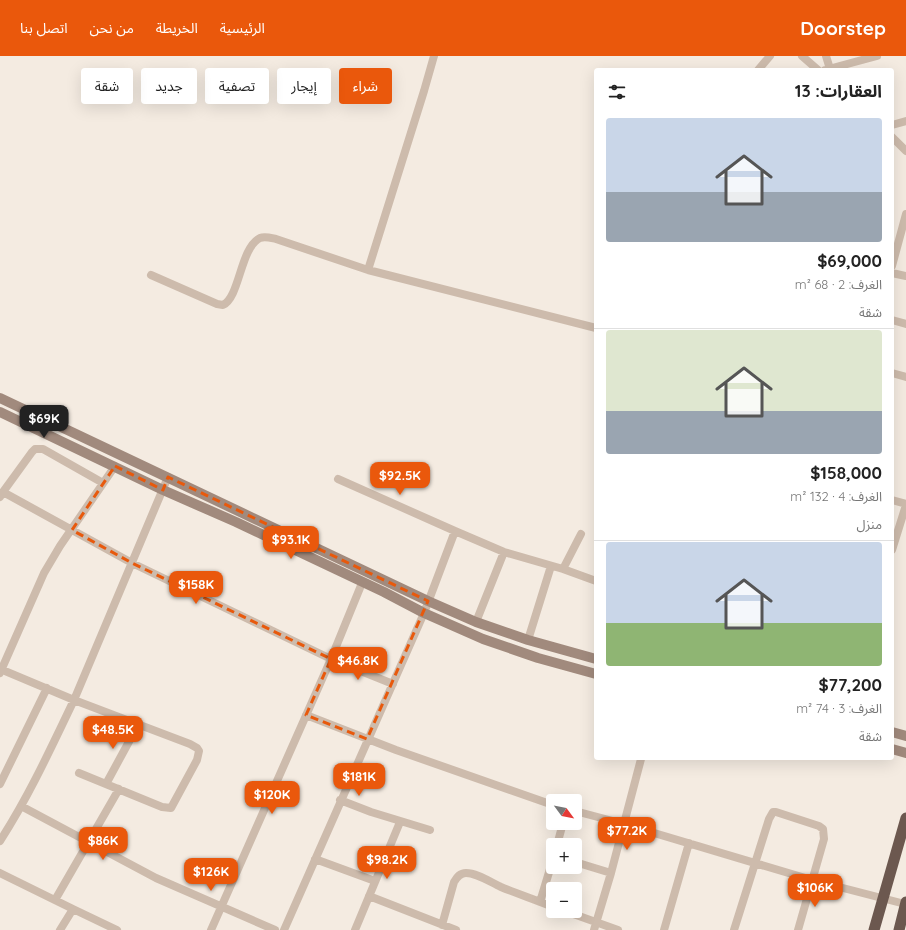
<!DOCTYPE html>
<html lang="ar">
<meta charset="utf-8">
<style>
body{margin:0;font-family:Quicksand,"Noto Sans Arabic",sans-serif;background:#f6f6f6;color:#222;direction:rtl;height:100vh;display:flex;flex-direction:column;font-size:15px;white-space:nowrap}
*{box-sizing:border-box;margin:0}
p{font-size:13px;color:#767676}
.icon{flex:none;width:22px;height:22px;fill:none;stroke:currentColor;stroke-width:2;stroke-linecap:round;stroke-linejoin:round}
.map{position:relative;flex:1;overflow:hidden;direction:ltr}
.sheet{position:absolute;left:594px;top:12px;width:300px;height:692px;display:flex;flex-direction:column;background:#fff;border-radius:4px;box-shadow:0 4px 16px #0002;direction:rtl}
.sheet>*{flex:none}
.hud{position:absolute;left:12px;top:12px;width:380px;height:36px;direction:rtl;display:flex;gap:8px}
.needle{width:26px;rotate:122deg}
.buttons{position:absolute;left:546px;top:738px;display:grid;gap:8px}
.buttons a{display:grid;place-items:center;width:36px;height:36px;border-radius:4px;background:#fff;box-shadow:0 4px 16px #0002;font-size:20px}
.price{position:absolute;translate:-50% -34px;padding:0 9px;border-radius:8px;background:#ea580c;color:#fff;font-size:13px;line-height:26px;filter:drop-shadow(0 1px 2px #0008)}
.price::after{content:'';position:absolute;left:50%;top:24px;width:12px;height:9px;margin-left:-6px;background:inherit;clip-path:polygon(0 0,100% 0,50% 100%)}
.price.active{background:#222;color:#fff}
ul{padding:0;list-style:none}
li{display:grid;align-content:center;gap:8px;height:212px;padding:0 12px}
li+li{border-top:1px solid #e0e0e0}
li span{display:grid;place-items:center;height:124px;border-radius:4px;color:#555}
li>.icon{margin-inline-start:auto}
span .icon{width:72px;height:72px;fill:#fffc;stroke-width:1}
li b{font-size:17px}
h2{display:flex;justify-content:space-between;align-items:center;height:48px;padding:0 12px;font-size:17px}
.pill{padding:0 14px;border-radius:4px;background:#fff;box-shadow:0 4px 16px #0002;font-size:14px;line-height:36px}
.pill.active{background:#ea580c;color:#fff}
header{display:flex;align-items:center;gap:24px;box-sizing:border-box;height:56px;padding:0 20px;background:#ea580c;color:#fff}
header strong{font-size:19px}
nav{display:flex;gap:22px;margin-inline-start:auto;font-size:14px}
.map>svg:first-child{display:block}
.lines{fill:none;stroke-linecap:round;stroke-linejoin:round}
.minor{stroke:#cdbbac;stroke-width:8}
.secondary{stroke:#a18a7d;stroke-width:10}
.trunk{stroke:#6c584f;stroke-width:11}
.marked{fill:none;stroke:#e8590c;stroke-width:3;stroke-dasharray:8 5;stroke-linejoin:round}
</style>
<header>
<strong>Doorstep</strong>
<nav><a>الرئيسية</a><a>الخريطة</a><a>من نحن</a><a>اتصل بنا</a></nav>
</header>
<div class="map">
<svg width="906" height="874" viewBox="0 0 906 874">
<rect width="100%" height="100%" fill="#f4ebe1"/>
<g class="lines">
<path class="minor" d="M434 0 424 35 368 214 596 272
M802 0 818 14
M826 0 830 13
M758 14 770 0
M825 14 877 0
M892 69 906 65
M892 81 906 95
M892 210 906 158
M892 217 906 220
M151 219 217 248 223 249C240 241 240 192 260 182 265 180 271 182 276 183L368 214
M892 264 906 268
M892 317 906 321
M338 423 455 475
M3 436 32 396 35 393H43L103 427
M0 441 3 436 132 507 331 603 393 628
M892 444 906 448
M892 494 906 449
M563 513 581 478
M476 566 504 496
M528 584 551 510
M0 613 74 644 168 421
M0 617 44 517 60 490 115 410
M306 659 396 694 553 749
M0 728 47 632
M106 728 138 669
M340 744 371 756 430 774
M21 750 156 822 275 874
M575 755 624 768 812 824 905 848
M0 785C29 740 51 692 74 644L190 688 197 692 199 695 197 704 171 752 162 751 79 717
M557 789 563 767
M315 803 375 825
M575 806 611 817
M0 817 73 853
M369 840 456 874
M55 844 119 733
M540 846 553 803
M565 855 618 874
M442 869 454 826C457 821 460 817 466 817 477 817 490 826 501 831 518 838 536 844 553 851
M60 874 73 853 117 874
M211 874 331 603 362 527
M284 874 424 557 455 475 504 496 563 513 596 525
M355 874 400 766
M594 874 611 817 641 703
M664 874 689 787
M734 874 769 763 773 756H776L819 770 823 773 824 783 798 874"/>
<path class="secondary" d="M0 342 428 545 476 566 528 584 596 603
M0 356 163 434 236 466 384 536 424 557 483 583 538 602 596 618
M892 676 906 680
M892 693 906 697"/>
<path class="trunk" d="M874 874 906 762
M899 874 906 846"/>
</g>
<path class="marked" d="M115 410 163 434 168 421 428 545 367 683 306 659 331 603 132 507 72 474Z"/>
</svg>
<div class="buttons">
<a><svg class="needle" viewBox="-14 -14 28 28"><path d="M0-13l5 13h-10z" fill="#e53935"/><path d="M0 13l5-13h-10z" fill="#767676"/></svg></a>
<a>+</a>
<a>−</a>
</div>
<b class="price active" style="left:44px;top:383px">$69K</b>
<b class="price" style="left:400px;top:440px">$92.5K</b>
<b class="price" style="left:291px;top:504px">$93.1K</b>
<b class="price" style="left:196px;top:549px">$158K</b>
<b class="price" style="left:358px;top:625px">$46.8K</b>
<b class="price" style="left:113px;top:694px">$48.5K</b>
<b class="price" style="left:359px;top:741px">$181K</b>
<b class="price" style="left:272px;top:759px">$120K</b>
<b class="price" style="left:627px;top:795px">$77.2K</b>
<b class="price" style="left:103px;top:805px">$86K</b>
<b class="price" style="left:387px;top:824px">$98.2K</b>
<b class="price" style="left:211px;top:836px">$126K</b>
<b class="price" style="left:815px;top:852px">$106K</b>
<div class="hud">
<a class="pill active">شراء</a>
<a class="pill">إيجار</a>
<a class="pill">تصفية</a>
<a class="pill">جديد</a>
<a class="pill">شقة</a>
</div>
<section class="sheet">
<h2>العقارات: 13<svg class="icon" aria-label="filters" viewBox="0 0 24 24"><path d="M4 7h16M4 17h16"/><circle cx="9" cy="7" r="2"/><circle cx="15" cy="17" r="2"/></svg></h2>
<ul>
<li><span style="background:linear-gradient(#c9d6e8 60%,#9aa5b1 0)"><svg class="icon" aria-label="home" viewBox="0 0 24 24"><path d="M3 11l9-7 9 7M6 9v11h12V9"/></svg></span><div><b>$69,000</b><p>الغرف: 2 · 68 m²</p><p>شقة</p></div></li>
<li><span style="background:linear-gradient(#dfe7d0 65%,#9aa5b1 0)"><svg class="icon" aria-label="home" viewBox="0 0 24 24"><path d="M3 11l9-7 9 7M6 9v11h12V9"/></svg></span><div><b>$158,000</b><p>الغرف: 4 · 132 m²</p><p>منزل</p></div></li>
<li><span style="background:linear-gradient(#c9d6e8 65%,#8fb573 0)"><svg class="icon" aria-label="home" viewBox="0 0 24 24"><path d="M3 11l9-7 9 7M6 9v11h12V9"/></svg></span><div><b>$77,200</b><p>الغرف: 3 · 74 m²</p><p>شقة</p></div></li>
</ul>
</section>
</div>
